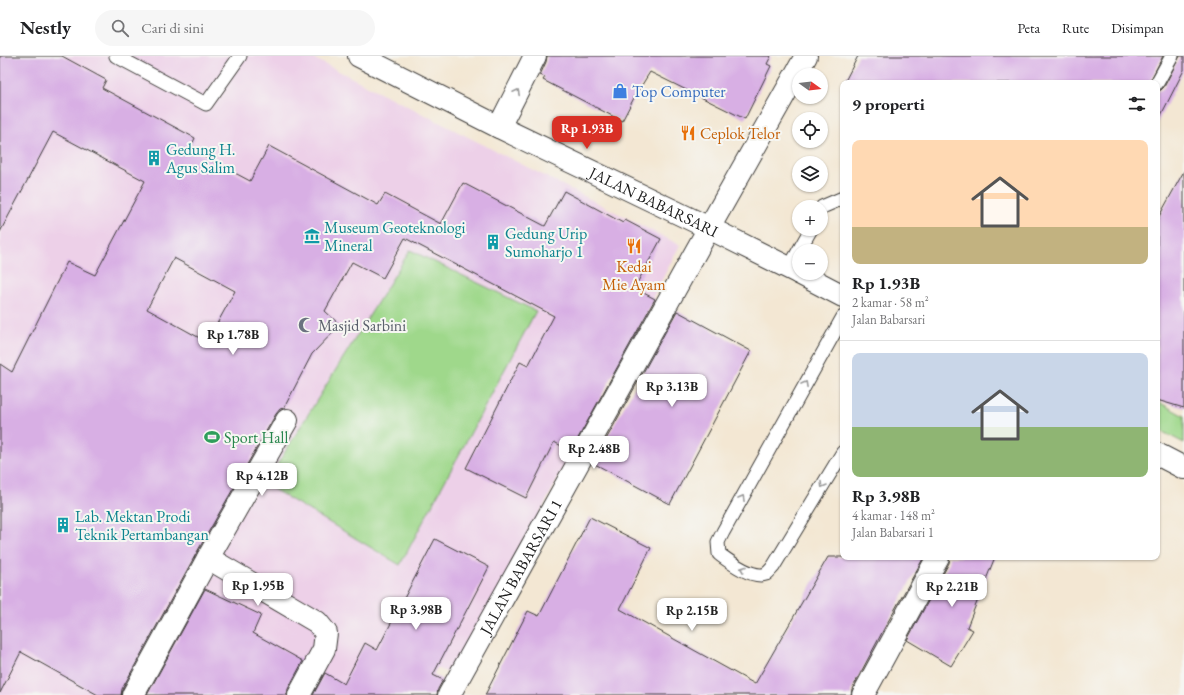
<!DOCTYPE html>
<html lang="id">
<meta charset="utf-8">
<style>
body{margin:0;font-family:"EB Garamond",serif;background:#f6f6f6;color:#202124;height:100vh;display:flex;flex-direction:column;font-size:15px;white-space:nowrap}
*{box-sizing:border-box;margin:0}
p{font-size:13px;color:#757577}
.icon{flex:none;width:22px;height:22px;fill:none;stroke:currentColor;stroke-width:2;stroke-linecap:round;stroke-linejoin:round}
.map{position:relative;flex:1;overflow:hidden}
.sheet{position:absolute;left:840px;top:24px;width:320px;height:480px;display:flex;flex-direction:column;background:#fff;border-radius:8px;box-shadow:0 1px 3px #0004}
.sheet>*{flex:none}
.needle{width:26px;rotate:105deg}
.buttons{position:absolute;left:792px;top:12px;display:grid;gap:8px}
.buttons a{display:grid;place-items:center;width:36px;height:36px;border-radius:50%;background:#fff;box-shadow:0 1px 3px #0004;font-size:20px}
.price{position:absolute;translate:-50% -34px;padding:0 9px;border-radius:8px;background:#fff;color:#222;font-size:13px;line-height:26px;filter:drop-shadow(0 1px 2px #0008)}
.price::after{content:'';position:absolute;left:50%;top:24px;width:12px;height:9px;margin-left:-6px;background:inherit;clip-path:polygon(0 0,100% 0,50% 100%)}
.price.active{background:#d93025;color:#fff}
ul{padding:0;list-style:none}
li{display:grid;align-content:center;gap:8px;height:212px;padding:0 12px}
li+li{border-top:1px solid #e0e0e0}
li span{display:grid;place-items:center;height:124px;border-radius:8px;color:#555}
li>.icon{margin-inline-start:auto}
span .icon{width:72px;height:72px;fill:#fffc;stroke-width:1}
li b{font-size:17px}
h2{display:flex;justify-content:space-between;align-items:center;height:48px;padding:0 12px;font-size:17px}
header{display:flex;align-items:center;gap:24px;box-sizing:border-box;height:56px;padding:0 20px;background:#fff;border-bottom:1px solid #e0e0e0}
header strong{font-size:19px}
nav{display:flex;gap:22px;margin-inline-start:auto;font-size:14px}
.search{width:280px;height:36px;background:#f6f6f6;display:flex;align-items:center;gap:10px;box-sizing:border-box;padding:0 14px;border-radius:22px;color:#757577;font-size:15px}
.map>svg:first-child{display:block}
.built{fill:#edd0e8}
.green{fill:#9fd88b;stroke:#5e7a54}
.building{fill:#d8afe4;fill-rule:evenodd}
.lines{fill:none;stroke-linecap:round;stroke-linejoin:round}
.lane-casing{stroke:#3c3a37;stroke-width:15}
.street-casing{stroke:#3c3a37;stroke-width:24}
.secondary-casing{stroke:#3c3a37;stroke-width:24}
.lane{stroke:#fff;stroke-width:13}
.street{stroke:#fff;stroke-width:22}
.secondary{stroke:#fff;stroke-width:22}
.oneway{stroke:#999}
.labels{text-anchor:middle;stroke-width:4;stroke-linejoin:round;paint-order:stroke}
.shop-label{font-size:16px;fill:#366cbe;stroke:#f6f6f2;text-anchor:start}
.food-label{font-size:16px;fill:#c56008;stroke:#f6f6f2;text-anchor:start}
.culture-label{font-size:16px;fill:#0d838f;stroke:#f6f6f2;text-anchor:start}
.street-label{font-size:16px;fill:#1c1c1c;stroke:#f6f6f2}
.worship-label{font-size:16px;fill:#5b616d;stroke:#f6f6f2;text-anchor:start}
.leisure-label{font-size:16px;fill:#27864d;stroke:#f6f6f2;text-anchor:start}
</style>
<header>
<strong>Nestly</strong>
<div class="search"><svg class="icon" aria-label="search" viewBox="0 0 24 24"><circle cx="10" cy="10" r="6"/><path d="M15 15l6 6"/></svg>Cari di sini</div>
<nav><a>Peta</a><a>Rute</a><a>Disimpan</a></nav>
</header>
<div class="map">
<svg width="1184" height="639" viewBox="0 0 1184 639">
<rect width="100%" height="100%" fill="#f6f6f2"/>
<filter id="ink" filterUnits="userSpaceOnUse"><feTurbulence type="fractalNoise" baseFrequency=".025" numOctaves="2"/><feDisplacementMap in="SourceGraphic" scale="8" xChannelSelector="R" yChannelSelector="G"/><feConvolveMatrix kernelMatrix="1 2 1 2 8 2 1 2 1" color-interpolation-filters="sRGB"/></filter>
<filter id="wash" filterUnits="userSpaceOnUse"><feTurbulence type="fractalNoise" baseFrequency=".012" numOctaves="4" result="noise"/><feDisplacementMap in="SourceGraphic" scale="16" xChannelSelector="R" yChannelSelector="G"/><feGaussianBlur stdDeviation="0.9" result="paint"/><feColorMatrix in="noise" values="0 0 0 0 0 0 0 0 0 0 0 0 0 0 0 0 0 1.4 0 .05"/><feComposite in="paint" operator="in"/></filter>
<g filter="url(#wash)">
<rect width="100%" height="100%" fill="#f3e7d3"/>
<path class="built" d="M0 0H309L680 189 455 620 404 597 382 639H0Z"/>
<path class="green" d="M410 194 536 255 400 509 265 428Z
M1157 345 1184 360V387L1157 373Z"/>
<g id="blocks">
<path class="building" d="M0 0H62L106 24 102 32 195 82 190 93 250 125 269 90 378 149 385 138 441 168 463 127 545 170 564 135 623 167 625 164 661 183 636 229 640 231 638 234 655 243 571 395 554 386 526 442 466 412 520 306 528 310 554 260 405 182 383 222 352 206 325 255 340 269 312 298 284 352 280 353 276 358 197 496 122 633 121 639H98L21 596 0 637V308L12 316 67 206 95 219 145 125 53 76 0 176ZM174 202 235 235 207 286 147 253Z
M547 0H771L767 8 771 10 745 63 650 16 635 40 622 65 543 24 545 21 540 19 546 6Z
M858 0H1163L1149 27H844Z
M1180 0H1184V14L1157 67V35L1161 34 1164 31Z
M1184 115V352L1157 344V164Z
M677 255 751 295 670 448 593 407Z
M590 461 651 492 620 553 755 628 828 501H924L885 571 852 633 851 639H485L528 555 539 560Z
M435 483 489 511 433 619 443 624 438 633 437 639H313L325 617 344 628 365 587 377 594Z
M950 501H995L967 571 973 574 951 610 907 584 949 507Z
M205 533 261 559 253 577 303 605 288 633 287 639H147Z"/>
</g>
</g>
<g filter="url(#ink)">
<use href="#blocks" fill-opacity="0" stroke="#3c3a37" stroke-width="1"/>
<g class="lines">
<defs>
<path id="lane" d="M116 0 206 48 240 0
M1157 27 1172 0
M821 153 822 151 843 142
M789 212 811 173
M843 261 723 476 718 486 719 498C730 506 752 523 766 518 769 516 771 513 773 511L843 396"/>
<g id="street">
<path d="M499 71 535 0"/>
<path d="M208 502 317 566 326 577 324 593 299 639"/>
<path d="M133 639 208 502 287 364"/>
<path id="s1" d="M449 639 709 172 806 0"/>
<path d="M863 639 938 501"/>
</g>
<g id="secondary">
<path id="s2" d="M359 0 499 71 709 172 799 217"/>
<path d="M799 217 843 240"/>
<path d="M1157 398 1184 412"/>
</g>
</defs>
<use href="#lane" class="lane-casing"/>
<use href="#street" class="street-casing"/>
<use href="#secondary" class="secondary-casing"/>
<use href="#lane" class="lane"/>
<use href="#street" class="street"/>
<use href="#secondary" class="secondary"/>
</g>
<defs><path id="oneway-chevron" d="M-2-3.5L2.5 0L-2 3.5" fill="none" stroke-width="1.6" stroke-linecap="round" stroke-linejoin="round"/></defs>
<g class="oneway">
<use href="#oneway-chevron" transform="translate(517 36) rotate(-63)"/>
<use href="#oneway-chevron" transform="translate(805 328) rotate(-61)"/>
<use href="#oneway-chevron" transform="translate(823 429) rotate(121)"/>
<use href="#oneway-chevron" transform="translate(742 442) rotate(-61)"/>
<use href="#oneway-chevron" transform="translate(743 513) rotate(-160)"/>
</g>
</g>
<defs>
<symbol id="shop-bare" viewBox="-9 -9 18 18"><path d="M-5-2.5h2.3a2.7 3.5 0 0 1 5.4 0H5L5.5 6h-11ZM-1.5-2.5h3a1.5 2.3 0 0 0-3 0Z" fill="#3f7fe0" stroke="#f6f6f2" stroke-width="2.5" paint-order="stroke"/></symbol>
<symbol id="restaurant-bare" viewBox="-9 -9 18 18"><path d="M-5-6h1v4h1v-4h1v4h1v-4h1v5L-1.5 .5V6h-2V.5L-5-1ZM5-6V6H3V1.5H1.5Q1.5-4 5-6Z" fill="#e8710a" stroke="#f6f6f2" stroke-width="2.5" paint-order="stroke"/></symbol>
<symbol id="building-bare" viewBox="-9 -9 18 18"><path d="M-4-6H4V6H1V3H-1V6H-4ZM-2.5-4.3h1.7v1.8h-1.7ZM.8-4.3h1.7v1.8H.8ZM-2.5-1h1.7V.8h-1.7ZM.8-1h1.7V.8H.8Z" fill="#0f9aa8" stroke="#f6f6f2" stroke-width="2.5" paint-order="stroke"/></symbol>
<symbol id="museum-bare" viewBox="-9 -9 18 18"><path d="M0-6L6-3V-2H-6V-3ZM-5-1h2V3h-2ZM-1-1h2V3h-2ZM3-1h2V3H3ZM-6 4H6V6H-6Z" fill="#0f9aa8" stroke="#f6f6f2" stroke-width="2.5" paint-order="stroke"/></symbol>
<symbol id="mosque-bare" viewBox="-9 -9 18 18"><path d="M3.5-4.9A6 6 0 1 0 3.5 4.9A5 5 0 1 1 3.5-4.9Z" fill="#6b7280" stroke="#f6f6f2" stroke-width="2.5" paint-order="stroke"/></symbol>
<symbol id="stadium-bare" viewBox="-9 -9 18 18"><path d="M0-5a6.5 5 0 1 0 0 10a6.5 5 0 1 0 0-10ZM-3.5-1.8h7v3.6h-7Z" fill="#2e9e5b" stroke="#f6f6f2" stroke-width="2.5" paint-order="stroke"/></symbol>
</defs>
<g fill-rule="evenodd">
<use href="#shop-bare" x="609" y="24" width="22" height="22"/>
<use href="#restaurant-bare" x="677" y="66" width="22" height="22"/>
<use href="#building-bare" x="143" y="91" width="22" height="22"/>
<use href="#museum-bare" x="301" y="169" width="22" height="22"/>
<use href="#building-bare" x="482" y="175" width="22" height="22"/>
<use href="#restaurant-bare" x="623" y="179" width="22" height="22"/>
<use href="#mosque-bare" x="295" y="258" width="22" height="22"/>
<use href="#stadium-bare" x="201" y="370" width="22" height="22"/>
<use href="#building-bare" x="52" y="458" width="22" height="22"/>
</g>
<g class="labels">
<g class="shop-label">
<text x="632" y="41">Top Computer</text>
</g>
<g class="food-label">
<text x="700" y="83">Ceplok Telor</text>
<text x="634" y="216" text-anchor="middle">Kedai<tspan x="634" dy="18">Mie Ayam</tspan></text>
</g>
<g class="culture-label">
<text x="166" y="99">Gedung H.<tspan x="166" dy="18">Agus Salim</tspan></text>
<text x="324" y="177">Museum Geoteknologi<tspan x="324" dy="18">Mineral</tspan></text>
<text x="505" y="183">Gedung Urip<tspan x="505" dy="18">Sumoharjo 1</tspan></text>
<text x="75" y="466">Lab. Mektan Prodi<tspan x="75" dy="18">Teknik Pertambangan</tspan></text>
</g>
<g class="street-label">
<text dy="6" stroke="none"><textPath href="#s2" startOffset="329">JALAN BABARSARI</textPath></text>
<text dy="6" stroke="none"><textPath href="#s1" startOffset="147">JALAN BABARSARI 1</textPath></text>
</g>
<g class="worship-label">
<text x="318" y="275">Masjid Sarbini</text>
</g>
<g class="leisure-label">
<text x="224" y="387">Sport Hall</text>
</g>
</g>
</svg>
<div class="buttons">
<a><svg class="needle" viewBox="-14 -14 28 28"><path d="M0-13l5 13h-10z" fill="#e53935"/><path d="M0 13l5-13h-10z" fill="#757577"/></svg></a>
<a><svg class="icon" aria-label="locate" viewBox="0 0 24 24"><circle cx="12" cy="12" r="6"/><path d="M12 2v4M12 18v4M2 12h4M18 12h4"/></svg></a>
<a><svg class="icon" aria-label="layers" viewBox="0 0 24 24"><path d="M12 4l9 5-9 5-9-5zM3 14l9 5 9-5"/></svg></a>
<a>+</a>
<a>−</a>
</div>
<b class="price active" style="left:587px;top:94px">Rp 1.93B</b>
<b class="price" style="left:233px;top:300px">Rp 1.78B</b>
<b class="price" style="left:672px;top:352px">Rp 3.13B</b>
<b class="price" style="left:594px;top:414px">Rp 2.48B</b>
<b class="price" style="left:262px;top:441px">Rp 4.12B</b>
<b class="price" style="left:258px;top:551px">Rp 1.95B</b>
<b class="price" style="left:952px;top:552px">Rp 2.21B</b>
<b class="price" style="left:416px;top:575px">Rp 3.98B</b>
<b class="price" style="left:692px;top:576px">Rp 2.15B</b>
<section class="sheet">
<h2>9 properti<svg class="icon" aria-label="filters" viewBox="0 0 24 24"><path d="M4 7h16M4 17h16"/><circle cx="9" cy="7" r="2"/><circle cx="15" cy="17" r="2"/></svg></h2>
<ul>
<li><span style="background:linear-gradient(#ffd9b3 70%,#c2b280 0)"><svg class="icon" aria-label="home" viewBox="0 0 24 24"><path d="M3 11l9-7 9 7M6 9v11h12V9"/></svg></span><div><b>Rp 1.93B</b><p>2 kamar · 58 m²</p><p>Jalan Babarsari</p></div></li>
<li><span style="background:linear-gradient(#c9d6e8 60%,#8fb573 0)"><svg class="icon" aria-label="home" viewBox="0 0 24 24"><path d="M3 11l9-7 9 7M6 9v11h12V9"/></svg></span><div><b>Rp 3.98B</b><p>4 kamar · 148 m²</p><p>Jalan Babarsari 1</p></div></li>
</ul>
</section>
</div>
